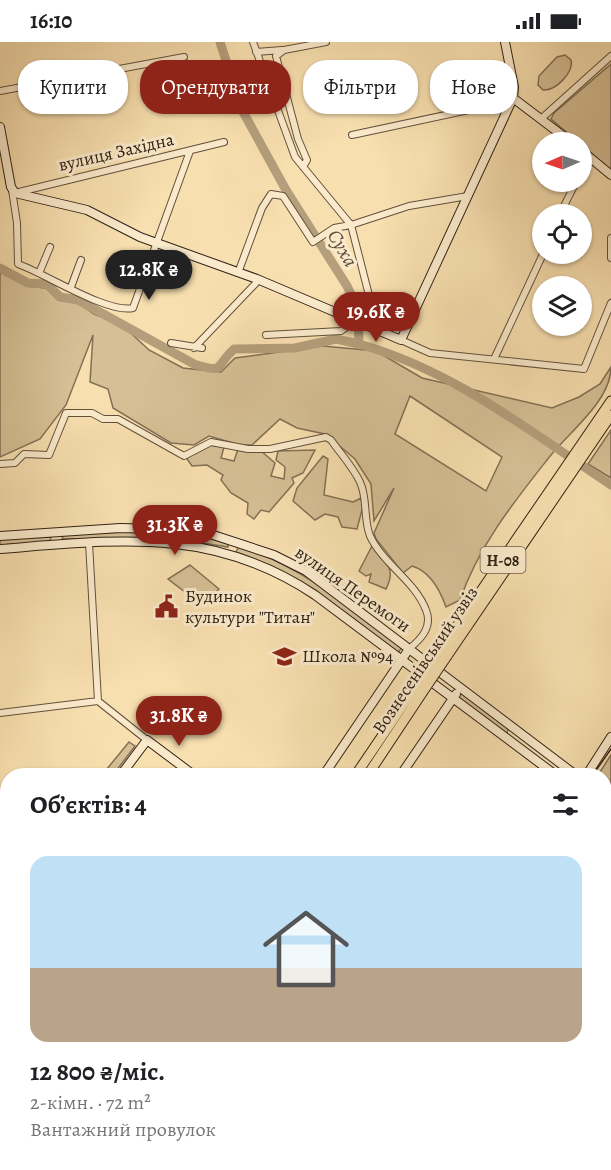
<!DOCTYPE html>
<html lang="uk">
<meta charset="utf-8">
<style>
body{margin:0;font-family:Alegreya,serif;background:#f2f2f2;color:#202124;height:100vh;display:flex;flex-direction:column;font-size:22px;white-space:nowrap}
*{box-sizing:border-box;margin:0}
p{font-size:20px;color:#757577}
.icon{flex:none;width:33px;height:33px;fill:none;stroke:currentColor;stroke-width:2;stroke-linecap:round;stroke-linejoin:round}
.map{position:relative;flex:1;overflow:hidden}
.side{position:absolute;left:0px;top:726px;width:612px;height:402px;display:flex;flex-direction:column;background:#fff;border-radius:24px 24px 0 0;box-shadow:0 2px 4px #0004}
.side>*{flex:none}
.guide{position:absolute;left:18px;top:18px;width:576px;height:54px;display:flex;gap:12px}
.needle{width:39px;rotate:268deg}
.fabs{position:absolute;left:532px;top:90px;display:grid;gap:12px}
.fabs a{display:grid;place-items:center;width:60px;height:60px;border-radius:50%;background:#fff;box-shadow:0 2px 4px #0004;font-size:30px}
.price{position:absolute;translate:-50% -51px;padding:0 14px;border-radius:21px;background:#8f2418;color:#fff;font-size:20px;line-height:39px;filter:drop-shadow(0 2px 3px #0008)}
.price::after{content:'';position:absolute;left:50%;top:36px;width:18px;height:14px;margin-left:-9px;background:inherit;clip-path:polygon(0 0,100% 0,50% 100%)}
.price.active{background:#222;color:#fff}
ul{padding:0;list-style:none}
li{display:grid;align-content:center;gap:12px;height:318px;padding:0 30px}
li span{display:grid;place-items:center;height:186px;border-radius:18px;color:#555}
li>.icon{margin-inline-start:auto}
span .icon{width:108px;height:108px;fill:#fffc;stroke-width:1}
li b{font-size:26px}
h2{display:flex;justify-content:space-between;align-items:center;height:72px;padding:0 30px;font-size:26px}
.chip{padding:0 21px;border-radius:24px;background:#fff;box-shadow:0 2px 4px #0004;font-size:21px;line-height:54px}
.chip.active{background:#8f2418;color:#fff}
.status{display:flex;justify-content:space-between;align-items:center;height:42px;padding:0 30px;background:#fff;direction:ltr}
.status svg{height:16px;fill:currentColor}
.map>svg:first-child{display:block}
.green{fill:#d6bf95;stroke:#837055;stroke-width:1.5;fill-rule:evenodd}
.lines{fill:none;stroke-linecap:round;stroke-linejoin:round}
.river{stroke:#b49e7b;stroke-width:9}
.street-casing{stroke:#62503c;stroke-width:8}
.secondary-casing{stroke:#302115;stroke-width:10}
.primary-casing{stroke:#302115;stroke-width:11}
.street{stroke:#faeacb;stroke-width:6}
.secondary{stroke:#faeacb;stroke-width:8}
.primary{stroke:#f8dfaf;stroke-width:9}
.tram{stroke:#302115;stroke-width:1.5}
.primary-bridge-casing{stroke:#302115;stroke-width:11;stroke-linecap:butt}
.primary-bridge{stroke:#f8dfaf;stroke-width:9}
.labels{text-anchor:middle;stroke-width:6;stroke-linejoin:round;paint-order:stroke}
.shield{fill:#faeacb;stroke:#6d5d4c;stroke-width:1.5}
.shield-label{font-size:16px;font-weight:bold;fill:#302115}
.street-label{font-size:18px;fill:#302115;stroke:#faeacb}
.poi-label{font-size:18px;fill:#302115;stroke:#faeacb;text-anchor:start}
.water-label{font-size:20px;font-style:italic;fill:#5e4d39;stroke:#faeacb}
</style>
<div class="status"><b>16:10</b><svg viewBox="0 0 49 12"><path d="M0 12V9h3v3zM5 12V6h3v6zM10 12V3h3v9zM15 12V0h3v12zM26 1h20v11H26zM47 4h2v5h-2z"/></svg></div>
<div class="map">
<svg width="611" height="1128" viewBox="0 0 611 1128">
<rect width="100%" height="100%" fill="#f8dfaf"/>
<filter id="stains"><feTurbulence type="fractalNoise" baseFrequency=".00333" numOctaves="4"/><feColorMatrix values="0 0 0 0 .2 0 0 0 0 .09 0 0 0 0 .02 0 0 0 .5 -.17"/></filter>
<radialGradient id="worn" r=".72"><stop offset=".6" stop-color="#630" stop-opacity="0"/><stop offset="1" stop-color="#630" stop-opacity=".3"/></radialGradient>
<path class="green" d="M565 13 571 18C574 30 556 49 543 48L538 43 539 34 557 15Z
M611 22V128L551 77 554 71Z
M0 230 26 244 46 246 58 258 78 261 94 272 122 283 149 308 183 326 221 330 235 316 323 304 376 309 422 336 552 366 579 355 600 342 611 325C611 360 567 391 547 418 513 461 478 505 460 558L446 565C440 548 429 529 412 524L403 531 376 497 374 491 394 446 374 479 371 442 355 417 325 392 297 386 280 377 252 403H240L209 394 194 403 171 401 113 366 108 347 90 340 93 293 66 363 40 397 0 415ZM410 354 502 415 486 449 395 392Z
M611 388V436L588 422Z
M211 403 224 405 221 416 234 419 238 407 261 409 275 421 271 434 284 437 285 425 276 418 278 409 315 408 303 431 292 436 294 441 269 470 261 468 254 477 247 472 248 461 231 451 221 438 223 433 207 423 192 424 185 414Z
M323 414 328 417 324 453 353 460 361 456 363 464 357 487 342 485 338 475 325 472 315 478 293 459 297 446Z
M161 489 207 495 228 502V505L172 496 62 497 64 492Z
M51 495 50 500 0 503V497Z
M239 504C306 527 347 563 402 605L398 611C345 570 300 533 236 510Z
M372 504C385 520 397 526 386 547L369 540 371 532 366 534 359 529Z
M190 523 219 547 202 563 168 537Z
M461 651 508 686 507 692 458 655Z
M129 700 135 704 113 733H102Z
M611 713V755L605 750 604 734 598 733Z
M94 1120H249L262 1128H89Z"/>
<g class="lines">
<path class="river" d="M220 0 242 68 286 148 347 244 358 267 359 302C453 328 531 390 611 443
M0 226 28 241 47 242 60 255 78 258 194 322C226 332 214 325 234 307L295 306 336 297 359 302"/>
<defs>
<path id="street" d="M256 10 282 8
M0 49 184 15
M542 76 611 14
M352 93 511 59
M303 125 307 118 298 97 276 14 284 8 326 0
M582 128 589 114
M12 148 17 181 18 222C46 232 108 272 133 266L190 109
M15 151 224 100
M560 172 576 140
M611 196V216
M40 229 50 205
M238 231 262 166 271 152 283 154 313 200 334 186 351 183 295 115 253 0
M71 245 81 218
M367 283 372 265 351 183 409 164 468 154
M266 293 341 289 356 278
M401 298 430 311 584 327 611 261
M171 301 202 306
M194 306 256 241 257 237
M495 315 543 212
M0 422 15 421 24 412 49 413 66 371H92L103 377H118L184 414 211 400 248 407H270L326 395 331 398C340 411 353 425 360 440 368 457 363 476 370 494 383 522 415 539 426 568 433 585 421 597 409 607
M89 501 98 659 147 698
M0 671 98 659
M255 1120 265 1128
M423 1128 427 1120
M444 1128 448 1120"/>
<path id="secondary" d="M505 0 514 45 513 56 571 100
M0 85 11 145 15 151 87 168 140 195 257 237 401 298 513 56
M582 109 611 133
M0 494 120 486 198 488 274 513 306 529 577 734
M0 507C116 498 212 484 315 553L557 734
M120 734 147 698 195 734
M323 734 409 607
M400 734 456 652
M586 734 611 695
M604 757 611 761
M604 769 611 774
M0 895 8 885
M407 1128 408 1120"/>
<path id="primary" d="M440 609 611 359
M447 614 611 373
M355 734 414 647
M367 734 422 651
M63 1128 69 1120
M73 1128 78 1120"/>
</defs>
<use href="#street" class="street-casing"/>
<use href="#secondary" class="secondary-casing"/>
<use href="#primary" class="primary-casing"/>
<use href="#street" class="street"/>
<use href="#secondary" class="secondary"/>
<use href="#primary" class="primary"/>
<path class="tram" d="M592 734 611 707
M432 1128 435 1120"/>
<defs>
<path id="primary-bridge" d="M414 647 440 609
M422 651 447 614"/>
</defs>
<use href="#primary-bridge" class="primary-bridge-casing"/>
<use href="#primary-bridge" class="primary-bridge"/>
</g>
<defs>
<symbol id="civic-bare" viewBox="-9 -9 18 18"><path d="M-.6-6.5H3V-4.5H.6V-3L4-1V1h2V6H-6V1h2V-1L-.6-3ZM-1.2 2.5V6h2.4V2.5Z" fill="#8f2418" stroke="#faeacb" stroke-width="2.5" paint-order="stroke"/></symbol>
<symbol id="school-bare" viewBox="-9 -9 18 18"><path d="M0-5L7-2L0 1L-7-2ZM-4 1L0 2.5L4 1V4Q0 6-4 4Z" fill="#8f2418" stroke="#faeacb" stroke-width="2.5" paint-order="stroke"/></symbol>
</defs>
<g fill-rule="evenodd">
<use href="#civic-bare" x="150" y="548" width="33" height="33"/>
<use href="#school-bare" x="268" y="598" width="33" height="33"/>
</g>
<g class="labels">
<rect class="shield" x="480.5" y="505" width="45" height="26" rx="4.5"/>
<g class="shield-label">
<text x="503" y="524">Н-08</text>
</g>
<g class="street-label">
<text transform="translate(116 110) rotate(-13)" y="6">вулиця Західна</text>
<text transform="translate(353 547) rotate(35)" y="6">вулиця Перемоги</text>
<text transform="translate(425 618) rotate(-56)" y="6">Вознесенівський узвіз</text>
</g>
<g class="poi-label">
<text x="185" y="560">Будинок<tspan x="185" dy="21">культури "Титан"</tspan></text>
<text x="302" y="620">Школа №94</text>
</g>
<g class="water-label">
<text transform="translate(343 206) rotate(60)" y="7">Суха</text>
</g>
</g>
<rect width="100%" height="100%" filter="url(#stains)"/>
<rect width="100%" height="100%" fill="url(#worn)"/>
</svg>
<div class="fabs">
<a><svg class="needle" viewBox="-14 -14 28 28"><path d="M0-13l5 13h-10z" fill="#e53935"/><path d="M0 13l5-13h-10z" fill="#757577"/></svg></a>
<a><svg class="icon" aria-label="locate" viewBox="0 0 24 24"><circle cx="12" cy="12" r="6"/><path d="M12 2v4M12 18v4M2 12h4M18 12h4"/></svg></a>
<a><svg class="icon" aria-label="layers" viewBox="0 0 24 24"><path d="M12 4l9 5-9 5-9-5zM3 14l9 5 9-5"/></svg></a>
</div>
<b class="price active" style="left:149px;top:259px">12.8K ₴</b>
<b class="price" style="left:376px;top:301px">19.6K ₴</b>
<b class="price" style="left:175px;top:514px">31.3K ₴</b>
<b class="price" style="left:179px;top:705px">31.8K ₴</b>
<div class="guide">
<a class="chip">Купити</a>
<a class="chip active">Орендувати</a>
<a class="chip">Фільтри</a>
<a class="chip">Нове</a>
</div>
<section class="side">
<h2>Об’єктів: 4<svg class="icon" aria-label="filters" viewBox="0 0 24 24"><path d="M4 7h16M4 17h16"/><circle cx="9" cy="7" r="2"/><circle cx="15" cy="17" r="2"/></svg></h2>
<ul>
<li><span style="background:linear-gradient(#bfe0f5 60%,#b9a48a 0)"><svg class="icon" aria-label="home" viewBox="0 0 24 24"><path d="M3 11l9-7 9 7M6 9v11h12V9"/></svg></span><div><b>12 800 ₴/міс.</b><p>2-кімн. · 72 m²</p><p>Вантажний провулок</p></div></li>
</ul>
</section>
</div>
